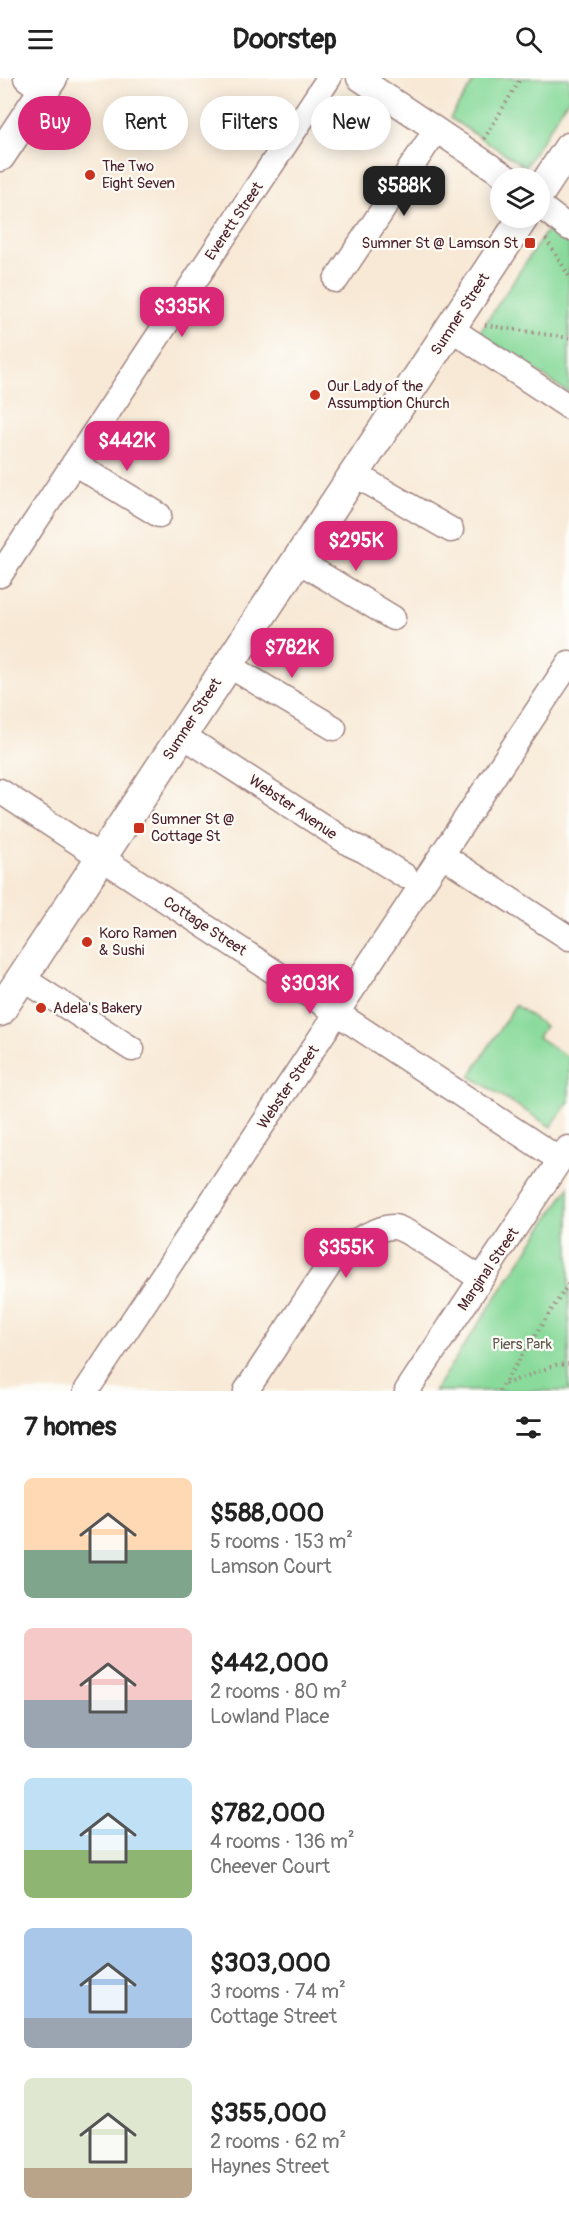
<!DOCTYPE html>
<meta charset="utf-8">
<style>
body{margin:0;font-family:Pangolin,sans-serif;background:#f6f6f6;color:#222;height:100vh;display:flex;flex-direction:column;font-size:22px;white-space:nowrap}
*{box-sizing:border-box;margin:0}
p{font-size:20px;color:#767676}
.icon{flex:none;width:33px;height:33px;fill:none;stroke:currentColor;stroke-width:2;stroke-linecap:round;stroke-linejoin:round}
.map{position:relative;height:1313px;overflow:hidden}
.panel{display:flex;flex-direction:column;background:#fff;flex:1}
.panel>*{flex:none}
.hud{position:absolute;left:18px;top:18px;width:534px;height:54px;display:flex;gap:12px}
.controls{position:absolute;left:490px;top:90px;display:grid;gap:12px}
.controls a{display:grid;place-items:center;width:60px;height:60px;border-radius:50%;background:#fff;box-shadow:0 3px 15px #0003;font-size:30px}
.price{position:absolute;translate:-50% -51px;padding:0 14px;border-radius:12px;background:#db2777;color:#fff;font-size:20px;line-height:39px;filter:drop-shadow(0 2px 3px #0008)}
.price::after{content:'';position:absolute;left:50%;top:36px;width:18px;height:14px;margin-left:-9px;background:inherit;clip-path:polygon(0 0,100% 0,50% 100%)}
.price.active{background:#222;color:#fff}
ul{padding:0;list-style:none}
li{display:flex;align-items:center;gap:18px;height:150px;padding:0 24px}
li span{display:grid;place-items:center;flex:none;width:168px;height:120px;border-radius:9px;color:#555}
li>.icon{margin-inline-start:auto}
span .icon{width:72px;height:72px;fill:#fffc;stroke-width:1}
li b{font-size:26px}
h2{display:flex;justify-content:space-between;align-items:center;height:72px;padding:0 24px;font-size:26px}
.chip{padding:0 21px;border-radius:27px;background:#fff;box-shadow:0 3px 15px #0003;font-size:21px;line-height:54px}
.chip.active{background:#db2777;color:#fff}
header{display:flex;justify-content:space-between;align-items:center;height:78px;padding:0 24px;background:#fff;font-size:27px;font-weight:700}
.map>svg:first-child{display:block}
.green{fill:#89da9b;stroke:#6a7c63;stroke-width:1.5}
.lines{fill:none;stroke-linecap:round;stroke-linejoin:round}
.minor-casing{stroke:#a18480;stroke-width:27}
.major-casing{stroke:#a18480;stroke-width:33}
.path{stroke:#a18480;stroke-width:4;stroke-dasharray:1.5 4.5;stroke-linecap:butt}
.minor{stroke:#fff;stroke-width:24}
.major{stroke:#fff;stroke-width:30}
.poi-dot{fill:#c8321e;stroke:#fdfcf7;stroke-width:2}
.labels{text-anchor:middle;stroke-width:4.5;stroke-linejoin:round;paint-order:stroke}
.poi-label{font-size:15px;fill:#4a1f2b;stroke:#fdfcf7;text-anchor:start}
.street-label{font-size:15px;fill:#4a1f2b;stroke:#fdfcf7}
.park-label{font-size:15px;fill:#5d574d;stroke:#fdfcf7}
</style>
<header><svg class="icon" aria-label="menu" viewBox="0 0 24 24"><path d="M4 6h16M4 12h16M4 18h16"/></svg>Doorstep<svg class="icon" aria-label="search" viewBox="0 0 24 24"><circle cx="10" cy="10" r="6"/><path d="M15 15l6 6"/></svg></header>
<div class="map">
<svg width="569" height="1313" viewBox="0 0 569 1313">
<rect width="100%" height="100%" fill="#fdfcf7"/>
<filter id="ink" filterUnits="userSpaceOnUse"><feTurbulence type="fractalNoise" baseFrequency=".0167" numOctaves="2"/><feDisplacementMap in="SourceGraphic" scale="12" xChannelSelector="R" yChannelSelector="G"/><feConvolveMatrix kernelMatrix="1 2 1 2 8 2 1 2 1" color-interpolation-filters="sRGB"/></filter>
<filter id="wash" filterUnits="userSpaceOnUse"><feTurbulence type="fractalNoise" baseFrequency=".008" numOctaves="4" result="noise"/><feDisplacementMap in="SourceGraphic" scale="24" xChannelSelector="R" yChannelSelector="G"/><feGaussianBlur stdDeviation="1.35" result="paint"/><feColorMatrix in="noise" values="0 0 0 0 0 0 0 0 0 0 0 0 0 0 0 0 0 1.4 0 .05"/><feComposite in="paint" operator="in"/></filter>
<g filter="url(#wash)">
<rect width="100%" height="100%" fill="#f8e9d6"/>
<path class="green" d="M476 0H569V20L525 89 450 40Z
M549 149 569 163V315L479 255Z
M515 927 545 948 538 959 569 980V1023L551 1049 470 998Z
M569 1109V1313H434Z"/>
</g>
<g filter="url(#ink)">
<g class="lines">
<defs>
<path id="minor" d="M26 0 43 13
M359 0 508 100
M540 128 569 150
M336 202 436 52
M450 250 569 329
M74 385 159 437
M354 396 451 452
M297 482 393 540
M0 497 329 0
M228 587 334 650
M182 657 350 766 365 773 405 798
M0 713 560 1082
M442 777 569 860
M22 900 132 971
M86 1313 569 585
M246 1313 336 1177C346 1167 380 1148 394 1149 407 1150 466 1192 481 1201
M407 1313 568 1070"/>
<path id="major" d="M0 78 52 0
M540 114 569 70
M0 933 523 140"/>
</defs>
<use href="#minor" class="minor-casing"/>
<use href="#major" class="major-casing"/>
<path class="path" d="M484 61 521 0
M546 161 569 198
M485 247 569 260
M505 1306 556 1287 569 1286
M499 1313 569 1205"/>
<use href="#minor" class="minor"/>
<use href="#major" class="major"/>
</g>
</g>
<g class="poi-dot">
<circle cx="90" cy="97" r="6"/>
<rect x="524" y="159" width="12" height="12" rx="3"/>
<circle cx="315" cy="317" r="6"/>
<rect x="133" y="744" width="12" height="12" rx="3"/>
<circle cx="87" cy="864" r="6"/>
<circle cx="41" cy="930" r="6"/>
</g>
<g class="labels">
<g class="poi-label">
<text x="102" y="93">The Two<tspan x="102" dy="17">Eight Seven</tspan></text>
<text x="518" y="170" text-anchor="end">Sumner St @ Lamson St</text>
<text x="327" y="313">Our Lady of the<tspan x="327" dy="17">Assumption Church</tspan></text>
<text x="151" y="746">Sumner St @<tspan x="151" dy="17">Cottage St</tspan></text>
<text x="99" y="860">Koro Ramen<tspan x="99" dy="17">&amp; Sushi</tspan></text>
<text x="53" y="935">Adela's Bakery</text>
</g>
<g class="street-label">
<text transform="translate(234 143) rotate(-56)" y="5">Everett Street</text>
<text transform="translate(460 236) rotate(-57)" y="5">Sumner Street</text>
<text transform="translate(192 641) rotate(-57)" y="5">Sumner Street</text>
<text transform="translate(293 729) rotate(34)" y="5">Webster Avenue</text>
<text transform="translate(205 848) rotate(33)" y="5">Cottage Street</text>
<text transform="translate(288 1009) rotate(-56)" y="5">Webster Street</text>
<text transform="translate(488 1191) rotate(-56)" y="5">Marginal Street</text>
</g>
<g class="park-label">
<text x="522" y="1271">Piers Park</text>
</g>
</g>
</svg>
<div class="controls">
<a><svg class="icon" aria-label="layers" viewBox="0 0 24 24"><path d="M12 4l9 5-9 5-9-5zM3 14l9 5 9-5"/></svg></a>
</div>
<b class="price active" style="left:404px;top:139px">$588K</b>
<b class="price" style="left:182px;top:260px">$335K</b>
<b class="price" style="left:127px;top:394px">$442K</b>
<b class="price" style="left:356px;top:494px">$295K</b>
<b class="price" style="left:292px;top:601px">$782K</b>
<b class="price" style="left:310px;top:937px">$303K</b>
<b class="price" style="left:346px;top:1201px">$355K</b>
<div class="hud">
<a class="chip active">Buy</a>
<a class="chip">Rent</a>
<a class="chip">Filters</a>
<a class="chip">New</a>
</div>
</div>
<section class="panel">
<h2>7 homes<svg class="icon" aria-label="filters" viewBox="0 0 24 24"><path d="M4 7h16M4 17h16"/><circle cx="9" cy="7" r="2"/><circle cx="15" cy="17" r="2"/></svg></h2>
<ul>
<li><span style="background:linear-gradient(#ffd9b3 60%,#7fa58c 0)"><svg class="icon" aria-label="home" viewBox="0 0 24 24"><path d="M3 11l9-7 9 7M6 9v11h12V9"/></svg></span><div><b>$588,000</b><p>5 rooms · 153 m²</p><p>Lamson Court</p></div></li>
<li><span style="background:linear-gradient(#f6c9c9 60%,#9aa5b1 0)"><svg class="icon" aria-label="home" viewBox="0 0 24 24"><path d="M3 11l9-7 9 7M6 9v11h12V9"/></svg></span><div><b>$442,000</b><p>2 rooms · 80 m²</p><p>Lowland Place</p></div></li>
<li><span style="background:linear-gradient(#bfe0f5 60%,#8fb573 0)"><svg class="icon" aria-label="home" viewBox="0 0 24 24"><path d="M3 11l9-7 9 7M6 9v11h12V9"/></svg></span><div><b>$782,000</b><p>4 rooms · 136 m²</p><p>Cheever Court</p></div></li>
<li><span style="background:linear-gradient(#a9c7e8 75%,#9aa5b1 0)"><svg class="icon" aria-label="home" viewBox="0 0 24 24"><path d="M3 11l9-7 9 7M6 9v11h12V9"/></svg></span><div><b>$303,000</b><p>3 rooms · 74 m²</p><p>Cottage Street</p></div></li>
<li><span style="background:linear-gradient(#dfe7d0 75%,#b9a48a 0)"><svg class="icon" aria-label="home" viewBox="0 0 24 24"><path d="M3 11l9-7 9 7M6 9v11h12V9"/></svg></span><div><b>$355,000</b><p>2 rooms · 62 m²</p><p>Haynes Street</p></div></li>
</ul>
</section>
